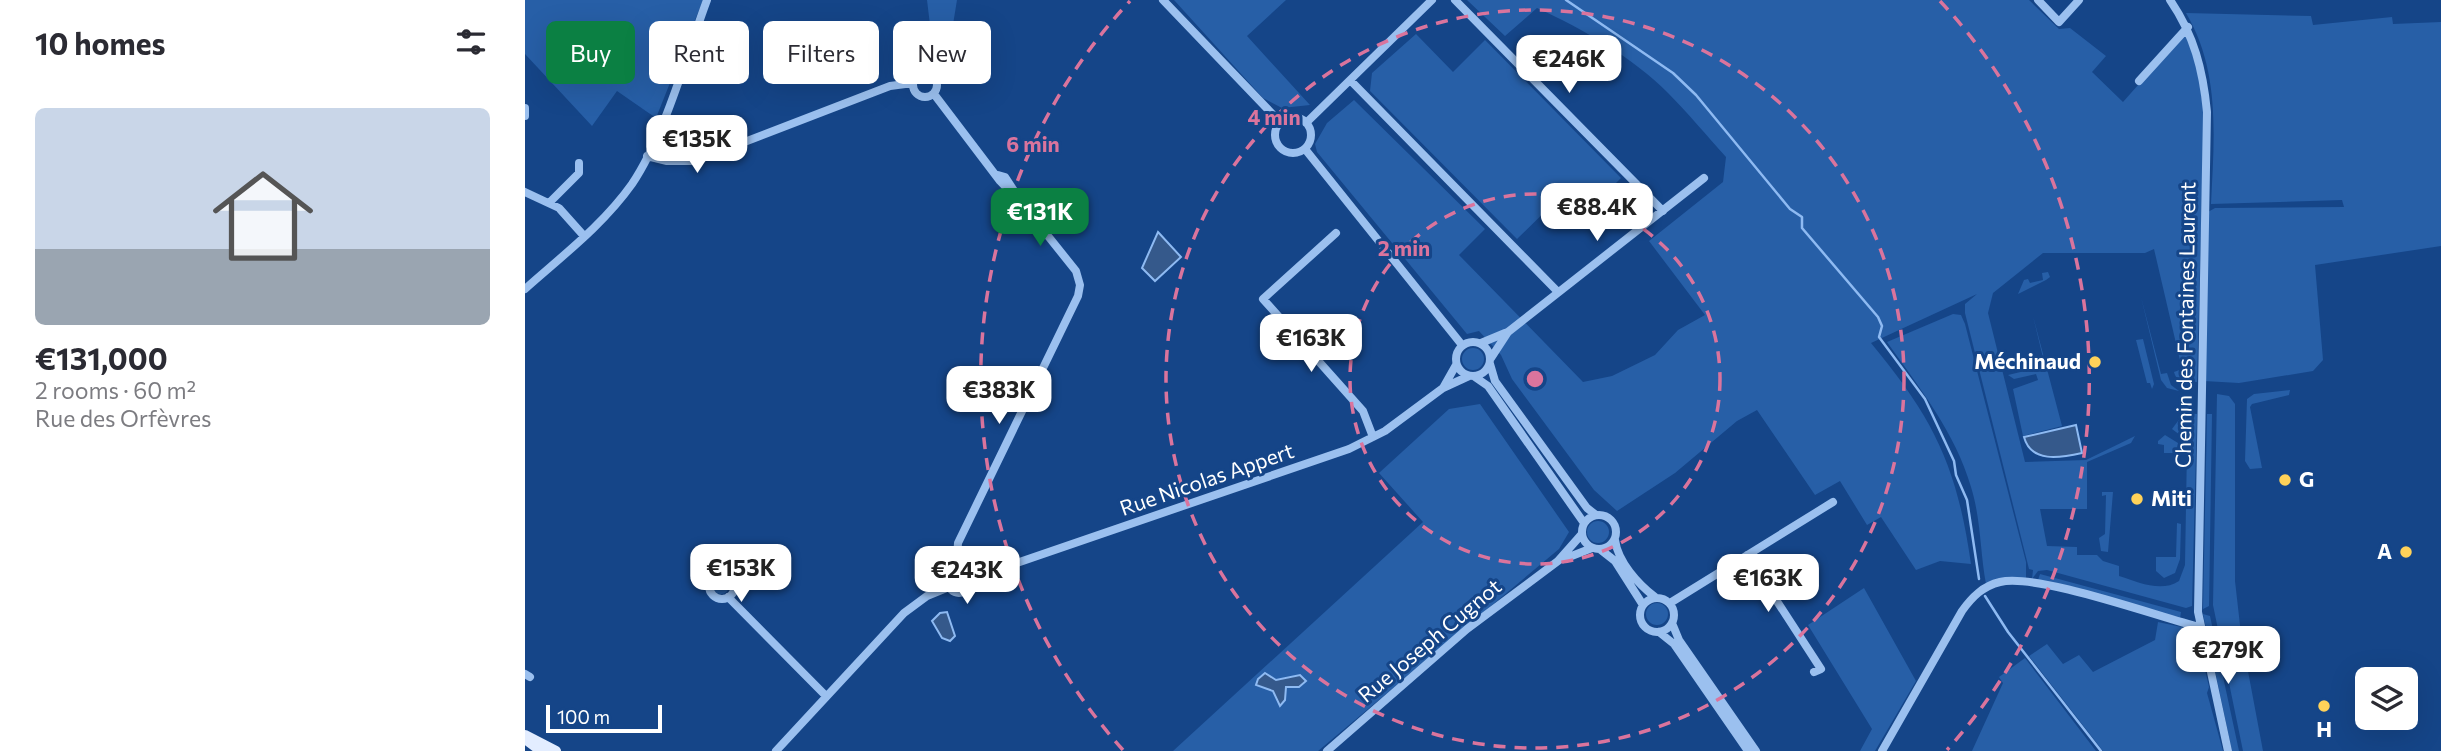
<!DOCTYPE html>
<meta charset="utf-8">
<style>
body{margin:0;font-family:Commissioner,sans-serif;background:#f2f2f3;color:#2b2b33;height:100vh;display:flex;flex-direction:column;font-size:26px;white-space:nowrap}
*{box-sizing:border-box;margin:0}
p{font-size:23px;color:#7c7c81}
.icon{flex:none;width:38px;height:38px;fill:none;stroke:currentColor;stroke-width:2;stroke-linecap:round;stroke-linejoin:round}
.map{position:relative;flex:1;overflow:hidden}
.side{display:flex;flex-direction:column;background:#fff;width:525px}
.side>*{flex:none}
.hud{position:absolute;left:21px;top:21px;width:665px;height:63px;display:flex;gap:14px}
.tools{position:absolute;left:1830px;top:667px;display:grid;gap:14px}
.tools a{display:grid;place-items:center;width:63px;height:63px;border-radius:10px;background:#fff;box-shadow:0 7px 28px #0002;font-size:35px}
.scale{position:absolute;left:21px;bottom:18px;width:116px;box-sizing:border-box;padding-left:7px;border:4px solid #fff;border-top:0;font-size:19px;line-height:24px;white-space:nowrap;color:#fff;-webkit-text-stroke:5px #154588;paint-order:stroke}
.price{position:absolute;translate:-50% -60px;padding:0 16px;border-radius:14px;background:#fff;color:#222;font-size:23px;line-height:46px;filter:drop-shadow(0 2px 4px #0008)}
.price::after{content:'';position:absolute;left:50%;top:42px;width:21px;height:16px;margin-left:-10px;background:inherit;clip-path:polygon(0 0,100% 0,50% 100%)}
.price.current{background:#0b8043;color:#fff}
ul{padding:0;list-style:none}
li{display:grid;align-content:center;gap:14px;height:371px;padding:0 35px}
li span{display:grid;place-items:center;height:217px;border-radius:10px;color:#555}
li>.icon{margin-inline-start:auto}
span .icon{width:126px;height:126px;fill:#fffc;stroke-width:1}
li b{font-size:30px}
h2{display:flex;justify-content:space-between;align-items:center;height:84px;padding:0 35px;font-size:30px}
.tag{padding:0 24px;border-radius:10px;background:#fff;box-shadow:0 7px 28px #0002;font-size:24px;line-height:63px}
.tag.current{background:#0b8043;color:#fff}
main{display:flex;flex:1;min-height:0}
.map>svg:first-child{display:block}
.green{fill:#275fa7}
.water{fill:#35598b;stroke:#8ebaf2;stroke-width:2}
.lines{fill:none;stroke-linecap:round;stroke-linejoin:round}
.stream{stroke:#8ebaf2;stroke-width:2.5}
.minor{stroke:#9bc0ef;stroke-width:8}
.major{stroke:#e3edff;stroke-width:10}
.ring{fill:none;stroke:#da749d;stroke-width:3.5;stroke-dasharray:12 9}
.poi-dot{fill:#ffd259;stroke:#154588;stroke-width:2.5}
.labels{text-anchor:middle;stroke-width:6;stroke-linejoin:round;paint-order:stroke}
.street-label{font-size:21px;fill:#fff;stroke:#154588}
.poi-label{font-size:21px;font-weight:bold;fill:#fff;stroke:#154588;text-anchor:end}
.centre{fill:#da749d;stroke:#154588;stroke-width:3.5}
.ring-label{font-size:21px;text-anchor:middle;font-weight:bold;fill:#da749d;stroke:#154588;stroke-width:6;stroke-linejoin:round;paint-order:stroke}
</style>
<main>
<section class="side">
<h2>10 homes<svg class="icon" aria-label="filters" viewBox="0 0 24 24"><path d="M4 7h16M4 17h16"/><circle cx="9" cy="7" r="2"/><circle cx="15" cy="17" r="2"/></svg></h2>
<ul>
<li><span style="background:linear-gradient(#c9d6e8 65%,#9aa5b1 0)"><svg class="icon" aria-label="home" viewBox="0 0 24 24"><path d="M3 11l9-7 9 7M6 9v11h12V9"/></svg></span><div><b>€131,000</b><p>2 rooms · 60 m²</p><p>Rue des Orfèvres</p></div></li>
</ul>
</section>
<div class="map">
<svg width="1916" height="751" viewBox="0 0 1916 751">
<rect width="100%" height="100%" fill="#154588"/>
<path class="green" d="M0 0H178L131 118 92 91 67 126 0 54Z
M402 0H432L423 55 408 50Z
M649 0H761L722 36 785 105 757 108 738 98Z
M942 0H1504L1534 29 1545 28 1581 56 1567 72 1598 102 1660 32 1672 65 1679 114 1672 382C1661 381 1652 384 1649 372L1657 369 1629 249 1620 253H1518L1468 293 1463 313 1500 462 1561 460 1610 436 1606 443 1562 462V509H1515L1522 546 1552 547V555H1572L1578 561 1594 566V576C1613 582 1636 593 1654 581L1660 565 1662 448 1659 438 1647 429 1659 413 1672 414 1667 606 1661 608 1522 570 1513 571 1507 579 1508 570 1504 569 1440 313V304L1452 294 1346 343C1409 419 1432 466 1446 564L1415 561 1391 570 1356 517 1342 525 1315 481 1290 495 1232 410 1212 421 1150 473 1092 511 1069 490 987 379 976 355 954 331 942 334 792 152 790 144 802 123 829 100 960 229 934 255 1058 382 1087 376 1130 355 1153 330 1180 315 1124 241 1198 182 1201 157C1182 136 1163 113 1143 93 1107 57 1058 29 1012 8L980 36Z
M1661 13 1786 16 1788 25 1867 17 1868 24 1916 22V246L1790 265 1798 360 1788 371 1714 383 1679 381 1683 212 1690 208 1819 207 1817 200 1686 204C1689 139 1696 72 1661 13Z
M891 34 928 72 960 40 1096 178 1055 219 1033 199 992 239 845 91 847 73Z
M1523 272 1525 277 1521 280 1493 294 1499 280 1503 279 1505 283 1518 280 1517 273Z
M1616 297 1636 374 1642 373 1646 385 1654 391 1642 388 1636 380Z
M1428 314 1436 315 1440 324 1501 562V578L1461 584C1455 552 1456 519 1446 487 1431 434 1394 387 1362 342Z
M1508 316 1537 426 1498 436 1488 389 1513 380 1511 374 1489 379 1483 375 1520 366Z
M1618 339 1629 384 1627 389 1625 383H1622L1611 340Z
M937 359a11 11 0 1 1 22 0a11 11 0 1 1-22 0Z
M1765 390 1764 395 1727 404 1725 407 1737 468 1725 469 1720 461 1722 399 1729 394Z
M1692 394 1704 396 1710 404V581L1716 634 1738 751H1718L1688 605Z
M955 404 1044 532 1034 549 793 751H648L898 522 854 473 924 409Z
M1682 414H1687L1684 606 1678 609Z
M1640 435 1653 443 1657 453H1639V445L1633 444V441Z
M1577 492H1588L1583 552 1576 551 1574 538 1580 534 1581 495 1577 496Z
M1062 532a11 11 0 1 1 22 0a11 11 0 1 1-22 0Z
M1652 523 1656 524 1655 559 1650 573 1639 578 1631 571V557H1651Z
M1515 574 1656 612 1655 619 1513 580Z
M188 586a8 8 0 1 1 16 0a8 8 0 1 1-16 0Z
M1339 588 1391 681 1350 751H1335L1347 729 1283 625Z
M1121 614a11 11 0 1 1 22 0a11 11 0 1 1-22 0Z
M1678 614 1685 616 1714 751H1707Z
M1633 622 1666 629 1672 635 1684 687 1682 693 1698 751H1578L1504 656 1522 644 1538 664 1554 655 1568 672 1630 640Z
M1500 658 1571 751H1447L1478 683 1474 677Z"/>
<path class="water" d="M633 232 656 257 630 281 617 268Z
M1551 425 1557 453C1535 458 1506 463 1499 437Z
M422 612 430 636 425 641 417 638 407 621 415 613Z
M740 673 751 680 775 675 781 681 774 687H761L760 700 755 706 748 691 731 685 733 679Z"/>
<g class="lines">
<path class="stream" d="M1041 0 1148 73 1171 95 1265 209 1277 217V228L1353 317 1357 326 1354 337 1400 399 1429 461 1431 475 1442 500 1454 579
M1460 596 1483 632 1576 751"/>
<path class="minor" d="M638 0 756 123
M930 0 1138 211
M1513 0 1534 22 1554 0
M1645 0C1669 35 1678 70 1682 112L1673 612 1703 751
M388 85a12 12 0 1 1 24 0a12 12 0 1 1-24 0Z
M826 81 1033 292
M1614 81 1663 27
M409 94 475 181 499 206 551 271 555 285 553 296 433 543 431 572
M0 108V116
M750 135a18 18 0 1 1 36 0a18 18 0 1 1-36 0Z
M781 123 907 0
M129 143 152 160
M780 149 937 345
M122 156 142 161H170L365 86 388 83
M473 175 480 177 499 206
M0 192 34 208 59 236
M25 202 54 173V163
M811 233 738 299 838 411 848 437
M0 289C37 256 78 225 107 184 140 135 161 56 182 0
M931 359a17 17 0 1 1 34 0a17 17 0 1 1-34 0Z
M956 343 980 333
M966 358 983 332 1179 178
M965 364 970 381 1062 508 1071 515
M931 365 918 388 944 376
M950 377 963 386 1059 523
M1057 532a17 17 0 1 1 34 0a17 17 0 1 1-34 0Z
M1090 540C1093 562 1113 584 1130 597
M1076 550 1090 561 1118 605
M1222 555 1296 669 1289 672
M1039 559 1067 548
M423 582a11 11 0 1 1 22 0a11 11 0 1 1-22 0Z
M184 586a13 13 0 1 1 26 0a13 13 0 1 1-26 0Z
M445 579 824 449 860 431 918 388
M203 597 301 696
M1115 615a17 17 0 1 1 34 0a17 17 0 1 1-34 0Z
M1145 603 1308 502
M1147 623 1154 640 1231 751
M1134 632 1149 644 1223 751
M0 674 5 677
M251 751 379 613 402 596 424 587
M802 751 942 629 1033 561 1056 535
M1357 751 1437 611C1447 597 1458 586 1475 582 1512 573 1631 616 1674 627"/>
<path class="major" d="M0 735 31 751
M0 739 16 751"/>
</g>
<g class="ring">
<circle cx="1010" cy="379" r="185"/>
<circle cx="1010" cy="379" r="369"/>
<path d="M598 750A554 554 0 0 1 605 1M1415 1A554 554 0 0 1 1422 750"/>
</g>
<g class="poi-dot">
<circle cx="1570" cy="362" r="7"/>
<circle cx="1760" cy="480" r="7"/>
<circle cx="1612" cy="499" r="7"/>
<circle cx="1881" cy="552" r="7"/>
<circle cx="1799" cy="706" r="7"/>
</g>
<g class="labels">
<g class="street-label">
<text transform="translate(1661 325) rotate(-89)" y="7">Chemin des Fontaines Laurent</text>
<text transform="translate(682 480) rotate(-19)" y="7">Rue Nicolas Appert</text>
<text transform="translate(905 641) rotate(-40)" y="7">Rue Joseph Cugnot</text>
</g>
<g class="poi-label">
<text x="1556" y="369">Méchinaud</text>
<text x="1774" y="487" text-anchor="start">G</text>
<text x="1626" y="506" text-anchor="start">Miti</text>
<text x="1867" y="559">A</text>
<text x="1799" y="737" text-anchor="middle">H</text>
</g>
</g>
<circle cx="1010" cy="379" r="10" class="centre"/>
<g class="ring-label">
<text x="749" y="125">4 min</text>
<text x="508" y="152">6 min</text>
<text x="879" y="256">2 min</text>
</g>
</svg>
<div class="tools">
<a><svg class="icon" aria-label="layers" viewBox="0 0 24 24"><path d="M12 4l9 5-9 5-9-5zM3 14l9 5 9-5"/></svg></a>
</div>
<div class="scale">100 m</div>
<b class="price" style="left:1044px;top:95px">€246K</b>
<b class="price" style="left:172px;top:175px">€135K</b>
<b class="price" style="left:1072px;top:243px">€88.4K</b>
<b class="price current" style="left:515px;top:248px">€131K</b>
<b class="price" style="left:786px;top:374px">€163K</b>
<b class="price" style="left:474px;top:426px">€383K</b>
<b class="price" style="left:216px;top:604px">€153K</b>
<b class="price" style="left:442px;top:606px">€243K</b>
<b class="price" style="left:1243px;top:614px">€163K</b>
<b class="price" style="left:1703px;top:686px">€279K</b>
<div class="hud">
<a class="tag current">Buy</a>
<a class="tag">Rent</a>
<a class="tag">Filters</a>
<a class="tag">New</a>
</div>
</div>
</main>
